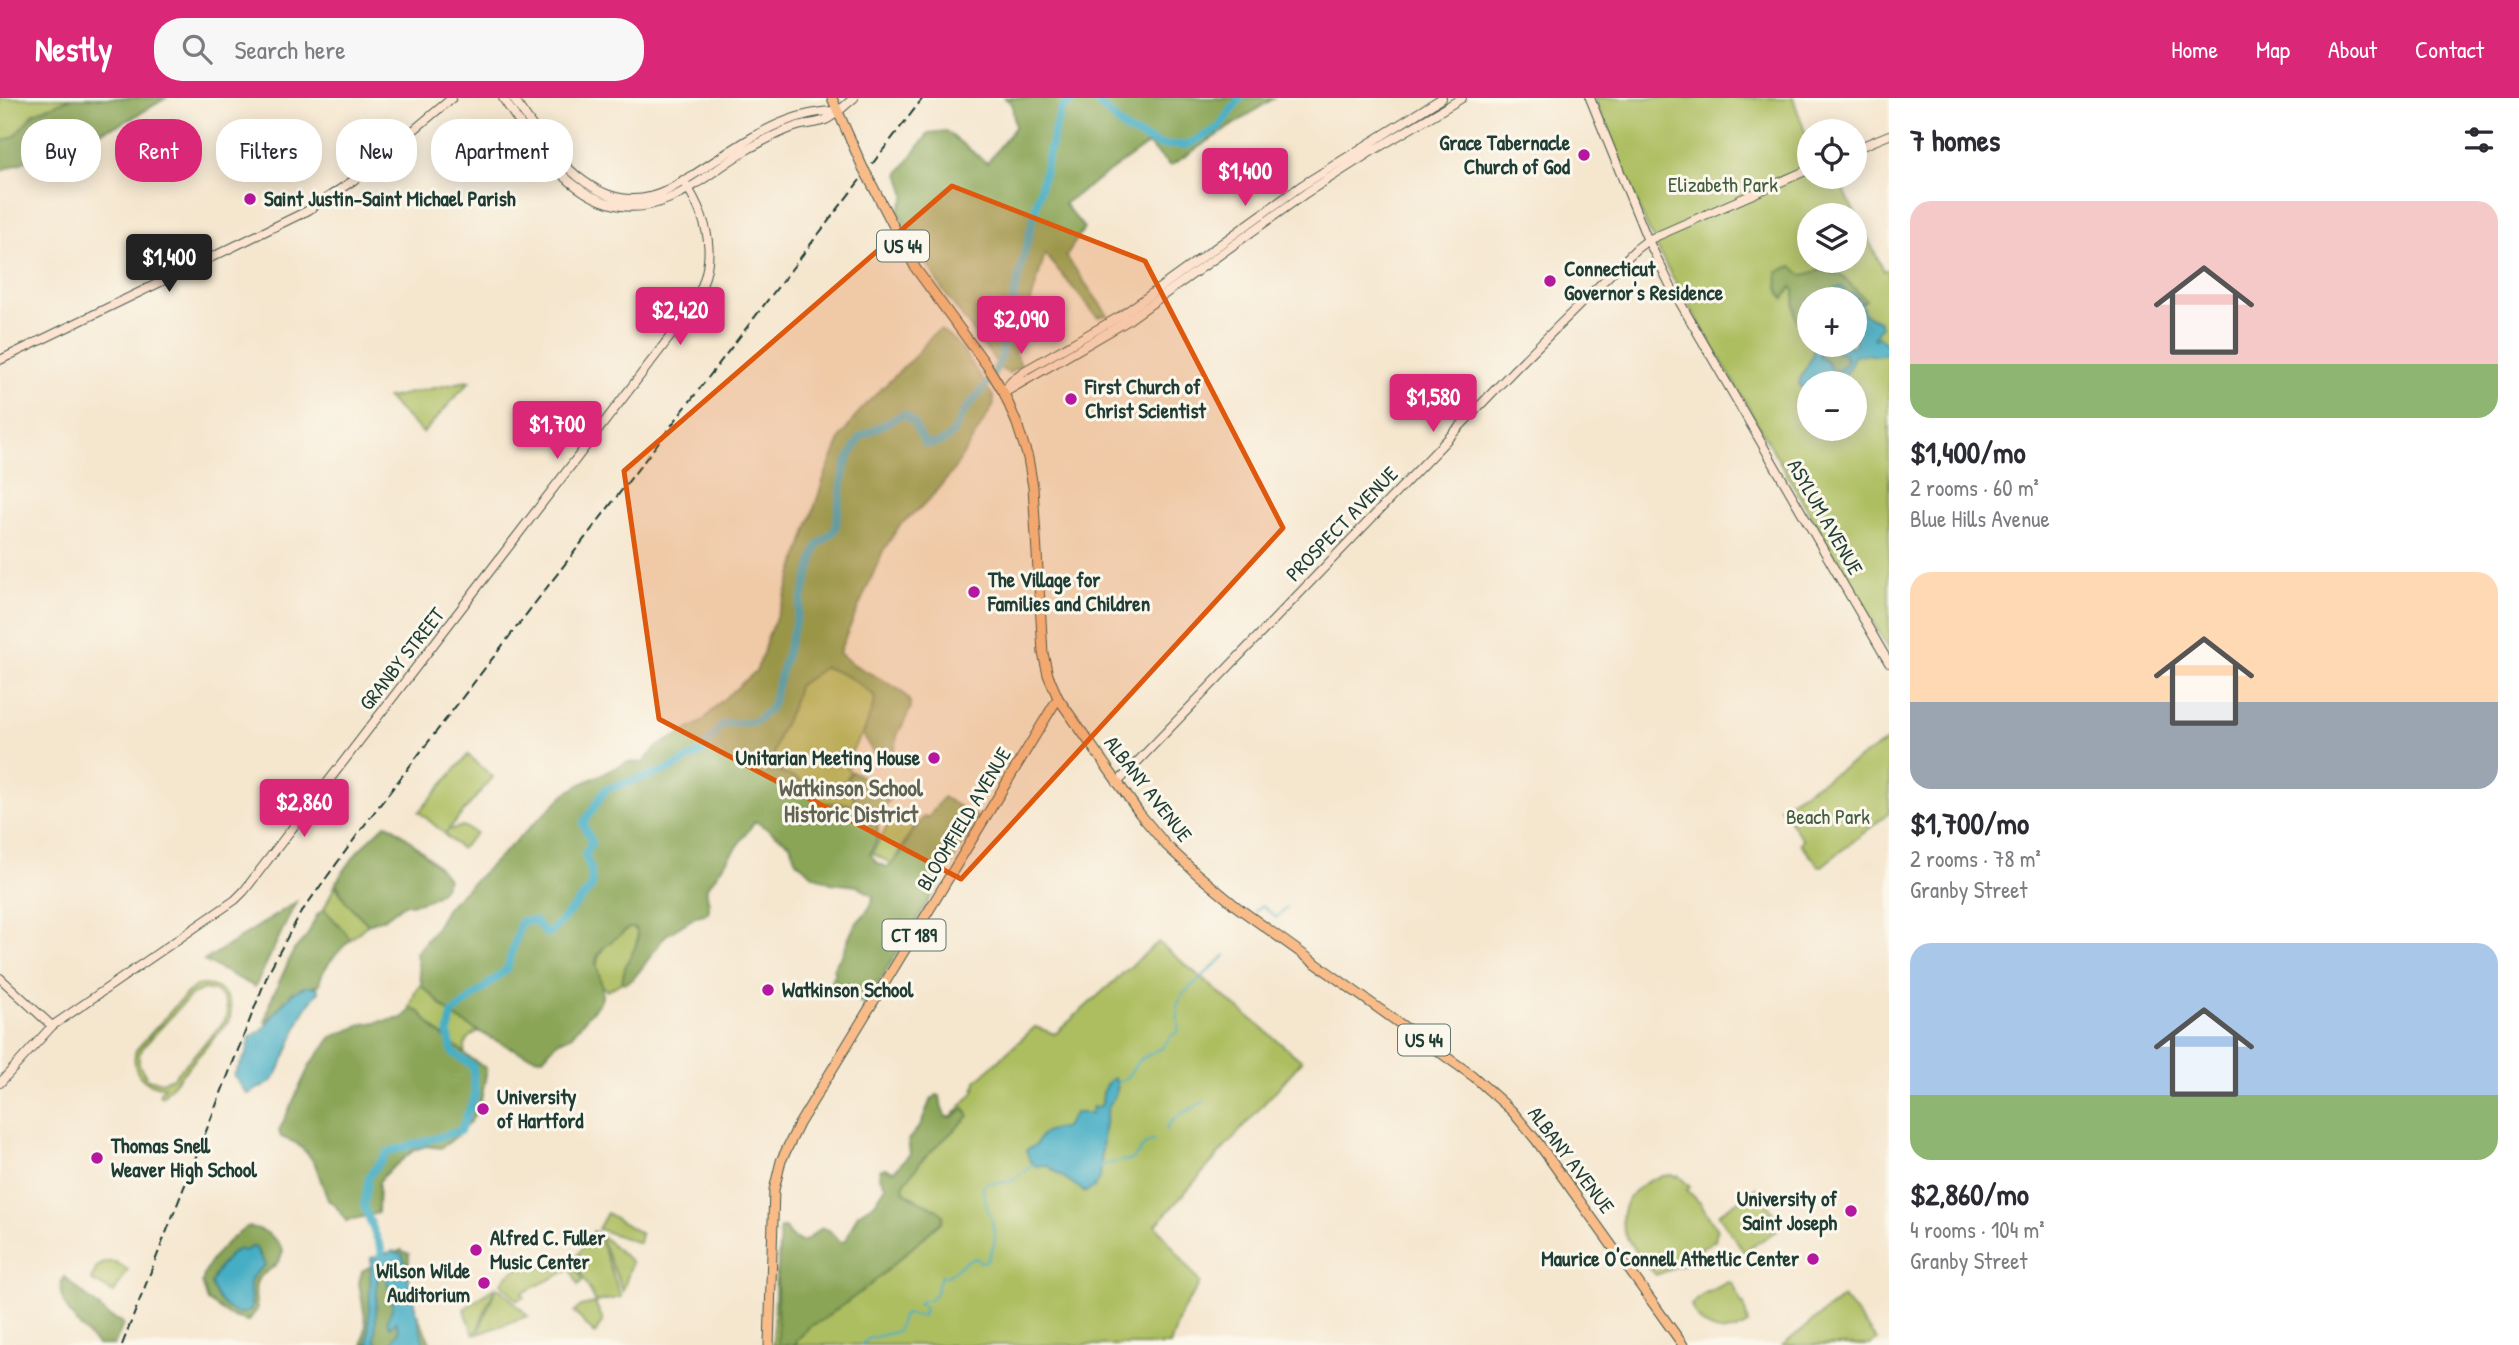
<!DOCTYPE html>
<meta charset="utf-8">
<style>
body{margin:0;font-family:"Patrick Hand",sans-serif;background:#f7f7f7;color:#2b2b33;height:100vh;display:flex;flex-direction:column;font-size:26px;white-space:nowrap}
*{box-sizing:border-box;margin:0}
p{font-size:23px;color:#7c7c81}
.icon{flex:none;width:38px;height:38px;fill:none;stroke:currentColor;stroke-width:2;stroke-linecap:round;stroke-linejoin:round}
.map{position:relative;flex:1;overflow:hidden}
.panel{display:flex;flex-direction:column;background:#fff;width:630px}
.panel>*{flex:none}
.banner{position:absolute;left:21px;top:21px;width:665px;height:63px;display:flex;gap:14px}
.fabs{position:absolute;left:1797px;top:21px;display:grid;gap:14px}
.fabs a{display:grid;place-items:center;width:70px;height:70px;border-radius:50%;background:#fff;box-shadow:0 4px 18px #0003;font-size:35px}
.price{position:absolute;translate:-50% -60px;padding:0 16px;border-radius:7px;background:#db2777;color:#fff;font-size:23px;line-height:46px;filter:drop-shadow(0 2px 4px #0008)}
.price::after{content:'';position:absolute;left:50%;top:42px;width:21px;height:16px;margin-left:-10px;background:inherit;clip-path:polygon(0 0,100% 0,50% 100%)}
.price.active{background:#222;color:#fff}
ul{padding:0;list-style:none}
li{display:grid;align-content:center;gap:14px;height:371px;padding:0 21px}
li span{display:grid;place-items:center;height:217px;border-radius:21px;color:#555}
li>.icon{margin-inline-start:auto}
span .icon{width:126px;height:126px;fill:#fffc;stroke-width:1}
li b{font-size:30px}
h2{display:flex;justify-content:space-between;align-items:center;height:84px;padding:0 21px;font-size:30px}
.tag{padding:0 24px;border-radius:28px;background:#fff;box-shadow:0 4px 18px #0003;font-size:24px;line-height:63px}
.tag.active{background:#db2777;color:#fff}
header{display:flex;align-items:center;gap:42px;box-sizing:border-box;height:98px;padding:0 35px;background:#db2777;color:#fff}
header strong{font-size:33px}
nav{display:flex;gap:38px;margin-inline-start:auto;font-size:24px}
.search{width:490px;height:63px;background:#f7f7f7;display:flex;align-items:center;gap:18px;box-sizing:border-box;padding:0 24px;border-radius:28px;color:#7c7c81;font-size:26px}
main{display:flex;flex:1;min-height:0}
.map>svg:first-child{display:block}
.green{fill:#adbe61;stroke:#667e4a;stroke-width:2;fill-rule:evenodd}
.forest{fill:#8aa557;stroke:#547146;stroke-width:2;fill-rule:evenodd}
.water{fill:#44adc4;stroke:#32757c;stroke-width:2}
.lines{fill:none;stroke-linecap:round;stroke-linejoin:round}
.stream{stroke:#44adc4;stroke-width:2}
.river{stroke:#44adc4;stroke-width:8}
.secondary-casing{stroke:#3f564b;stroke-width:10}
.primary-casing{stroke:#3f564b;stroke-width:11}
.trunk-casing{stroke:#3f564b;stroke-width:11}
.secondary{stroke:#fde4d0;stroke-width:8}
.primary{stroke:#f9bc89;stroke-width:9}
.trunk{stroke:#f9bc89;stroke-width:9}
.rail{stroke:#1f3d34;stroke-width:2;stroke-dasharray:10 5;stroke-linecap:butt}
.trunk-bridge-casing{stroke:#3f564b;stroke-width:11;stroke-linecap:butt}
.trunk-bridge{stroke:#f9bc89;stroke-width:9}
.marked{fill:#de580e;fill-opacity:0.2;stroke:#de580e;stroke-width:5;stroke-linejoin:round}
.poi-dot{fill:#b5179e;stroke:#fbf7ec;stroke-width:2.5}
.labels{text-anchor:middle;stroke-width:6;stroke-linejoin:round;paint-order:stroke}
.shield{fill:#fbf7ec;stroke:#61756b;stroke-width:2}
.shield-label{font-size:19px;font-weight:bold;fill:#1f3d34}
.poi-label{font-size:21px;font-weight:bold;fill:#1f3d34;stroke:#fbf7ec;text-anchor:start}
.park-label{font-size:21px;fill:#425d3f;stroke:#fbf7ec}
.street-label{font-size:21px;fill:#1f3d34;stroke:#fbf7ec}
.neighbourhood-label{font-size:23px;font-weight:bold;fill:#606353;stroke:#fbf7ec}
</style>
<header>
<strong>Nestly</strong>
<div class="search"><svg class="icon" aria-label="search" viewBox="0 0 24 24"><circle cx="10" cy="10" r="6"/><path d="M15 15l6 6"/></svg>Search here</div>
<nav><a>Home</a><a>Map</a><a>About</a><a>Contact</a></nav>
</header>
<main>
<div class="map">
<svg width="1889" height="1247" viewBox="0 0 1889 1247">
<rect width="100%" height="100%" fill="#fbf7ec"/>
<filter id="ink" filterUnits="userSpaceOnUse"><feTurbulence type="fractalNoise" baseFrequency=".0143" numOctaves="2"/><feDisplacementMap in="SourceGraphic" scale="14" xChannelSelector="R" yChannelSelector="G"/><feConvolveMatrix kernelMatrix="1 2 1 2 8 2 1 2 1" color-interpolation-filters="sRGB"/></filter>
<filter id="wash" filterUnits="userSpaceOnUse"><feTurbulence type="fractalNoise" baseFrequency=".00686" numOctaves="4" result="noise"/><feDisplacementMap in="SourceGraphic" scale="28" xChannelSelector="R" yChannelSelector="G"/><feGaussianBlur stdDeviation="1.57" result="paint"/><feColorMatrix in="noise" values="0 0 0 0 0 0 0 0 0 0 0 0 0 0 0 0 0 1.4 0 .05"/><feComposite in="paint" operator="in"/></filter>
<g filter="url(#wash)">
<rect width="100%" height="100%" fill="#f5e6ce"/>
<path class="green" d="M0 0H166L131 21 0 70Z
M1594 0H1793L1809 45 1810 79H1837L1884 173 1889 171V552L1666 168 1648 131ZM1810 117H1855V163H1810ZM1810 201H1855V247H1810ZM1810 285H1855V331H1810Z
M470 283 423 335 387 300 462 284Z
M822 569C836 571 867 587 875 600L867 628 845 664 850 674 844 686 854 698 853 706 822 705 798 681 786 677 776 670 774 653 779 636 792 609 798 588Z
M1889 642V715L1822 768H1819L1800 745 1803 742 1780 709Z
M468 657 493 679 448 732 463 728 476 735 461 751 445 737 448 733 445 736 419 714Z
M896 713 916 725 892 766 872 755Z
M335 787 346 804 368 826 350 842 346 835 324 811Z
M632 829 637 833C640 850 626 867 622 884L607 893C602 888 600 884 598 877 592 854 612 838 632 829Z
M1158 844 1302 963 1156 1127 1200 1185 1181 1215 1170 1247H773L776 1174 836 1152 874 1117 938 1034 974 994 976 983 1035 929 1055 936Z
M421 886 452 917 471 929 480 933C470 936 462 946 465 956 446 942 431 925 411 911L409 913 415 894Z
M204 887C224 888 235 904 229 923L162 999 159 996 165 988C143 989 130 973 136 952L187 895 196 888ZM203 891C222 892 232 907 224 924L173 980 161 984 148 981 139 967V957L144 948 190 898Z
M1673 1077 1675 1079 1678 1077 1690 1089 1687 1092 1700 1105 1717 1132 1715 1142 1685 1161 1686 1165 1675 1169 1673 1166 1670 1167 1672 1171 1656 1177C1646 1167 1627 1146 1623 1129 1617 1100 1647 1077 1673 1077Z
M1757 1090 1782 1129 1744 1154 1718 1116Z
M607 1115 641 1136 639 1145 598 1131Z
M594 1133 598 1136 621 1199 596 1204 575 1164 574 1162Z
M603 1139 632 1164 623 1193 601 1141Z
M106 1164H116L128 1172 114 1195 91 1182 97 1169Z
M572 1164 583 1182 578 1187 571 1171 522 1195 524 1199 517 1202 501 1185C508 1174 522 1168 535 1165L539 1170H553Z
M1728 1184 1732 1185 1742 1206H1744L1748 1226C1726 1241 1700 1233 1691 1207L1706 1194 1707 1195Z
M495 1189 475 1237H474L464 1211Z
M496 1190H500L528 1218 478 1236Z
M1843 1199 1877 1242 1870 1247H1783Z
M595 1205 603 1222 595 1236 574 1214 581 1208Z"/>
<path class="forest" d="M72 0H166L120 26 0 73V44L15 38 34 15Z
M1005 0H1274L1170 68 1148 46 1064 106 1084 130 1066 158 1108 217 1097 219 1045 156 1016 255 1021 267 1009 275 1002 272 941 190 898 113 906 98 899 75 929 35 946 33 987 65 1015 29 1012 6Z
M1792 168 1800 176 1805 177 1820 172 1841 177 1866 202 1862 205 1857 199 1847 196 1842 199 1840 197 1845 193 1840 189 1833 192 1834 197 1830 201H1810L1809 233 1800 231 1795 217 1794 192 1791 189 1784 201C1777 193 1778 184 1777 174Z
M940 232C961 241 979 280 993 298L994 307 951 376 927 404 900 427 883 453 839 554C855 575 912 587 911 610L897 638 894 656 889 659 873 655 863 637 875 603 874 597 851 580 825 569 798 588 792 609 779 636 774 653 775 668 780 675 798 681 822 705 853 706 854 697 844 686 852 673 885 692 889 697V703L883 710 878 724V739L870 756 877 765 886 769C903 763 909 731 925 718L928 720 943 699 979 720 865 907 830 885 835 875 833 871C835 866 839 862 842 857 847 847 849 836 856 826 863 817 873 810 873 798L858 788 831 785 813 777 796 763 790 746 755 723 707 790C705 800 712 803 708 815L697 818 665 838 642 870 633 881 625 885 622 884C623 879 624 872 626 867 631 854 643 845 635 830H629L604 849 597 859 596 865 602 888V900L599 905 571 938 557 944 543 960C526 961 465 927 450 915 439 906 434 897 422 889L416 855 435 831 448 808 566 695 583 685 628 664 643 665 657 649 703 623 717 607 756 573 763 555 767 540 784 501 825 377 841 339 861 311 916 257 932 237Z
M1825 247H1835L1837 254 1845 256 1846 266 1841 272 1832 273 1829 266 1819 259 1820 251Z
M386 726C396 728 443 771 448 781 441 800 422 806 404 806L385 820 368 826 346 804 336 784 359 752Z
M296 804 255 889 204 863Z
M324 811 346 835 350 842C338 854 321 870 319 887L293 894 265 925 270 904 294 852 307 838 317 817Z
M411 911 420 914 435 932 470 960 486 970C487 977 484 984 483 992 479 1019 463 1035 441 1050L426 1048 414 1052 384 1077 379 1084 378 1115 346 1123 335 1107 328 1102 315 1066 308 1056 296 1045 281 1039 279 1033 310 967 332 939 364 926 403 920Z
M937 997 940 998 942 1011 946 1019H952L964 1010 969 1018 923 1061 904 1086 903 1092C915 1105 933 1105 943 1117L942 1123 869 1188 821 1223 810 1228 798 1241 796 1247H778L777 1183 780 1130H785L790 1138 801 1144C811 1143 814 1132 823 1130L829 1132 840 1144 845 1143 858 1116 875 1105 886 1088 879 1078 880 1072 885 1070 894 1073 910 1056 908 1042 920 1028 930 1003Z
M247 1129C262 1129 276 1139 283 1152 274 1186 248 1162 257 1212L248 1223 230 1218 208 1203 202 1185C206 1162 228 1142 247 1129ZM252 1149 259 1154 265 1167C247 1182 246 1184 252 1207L217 1200 211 1186 218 1171 234 1153H245Z
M401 1152 409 1156 408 1184 410 1200 431 1247H363L366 1225 359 1185 362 1173Z
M64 1179 110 1219 122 1224 123 1227 114 1247H97C83 1232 50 1201 64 1179Z"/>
<path class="water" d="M1842 189 1845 193 1841 196 1842 199 1851 195C1860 199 1863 207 1864 216L1879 223 1881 228 1873 240 1875 241 1878 238 1889 248V255L1878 258 1865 256 1854 258 1848 273 1836 281V285H1810L1809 306 1808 299 1799 286C1802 270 1813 266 1814 247H1825L1820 251 1819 259 1826 263 1834 274 1843 270 1847 263 1845 256 1835 252V247H1855V201H1830L1834 197 1833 192Z
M304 889H317L319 894C298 914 294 943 281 967 279 972 276 978 273 982 269 986 255 992 249 996L246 995 234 977 247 955 250 939C255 936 261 934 264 930 277 914 285 897 304 889Z
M1114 980C1123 991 1112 999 1108 1011 1102 1033 1102 1057 1100 1080L1095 1089 1085 1094 1046 1067 1036 1068 1030 1063 1026 1052 1036 1047C1041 1033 1049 1031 1064 1030L1075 1015H1091L1093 1009 1097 1010 1102 1006C1103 994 1102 987 1114 980Z
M252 1149H255L265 1167C242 1184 252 1188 251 1212 232 1224 215 1200 211 1185 217 1171 226 1159 238 1151L245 1153Z
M393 1153 403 1157 424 1247H390L399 1233 396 1224 390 1229 387 1222 393 1208 383 1166 378 1168 375 1242 379 1247H368L371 1160Z"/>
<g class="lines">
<path class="stream" d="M1255 814 1262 807 1276 820 1287 809
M1182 897 1226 857
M1178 922 1177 909 1180 901
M1116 986 1128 978 1139 962 1162 950 1171 938 1178 934 1179 926
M1166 1032C1174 1014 1191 1013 1205 1003
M1121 1063 1132 1062 1146 1046 1154 1042
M1101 1068 1116 1064
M1024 1074 1033 1065
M986 1085 1010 1084 1021 1076
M983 1088C983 1093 988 1115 991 1119
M861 1247 868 1241 898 1233C904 1208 902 1218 923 1218L925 1209 918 1206 922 1202H930L935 1197 941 1178 947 1179 966 1163 977 1160 980 1164 987 1163 995 1144 992 1122"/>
<path class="river" d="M1093 0 1126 32 1160 47H1187L1217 31 1240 0
M379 1164 382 1153 364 1108 369 1078 388 1054 460 1033 475 998 473 968 453 955 448 936 452 916 507 871 521 823H535L546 836 551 834 592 789 591 772 585 756 592 744 583 726 606 691 668 672 701 654 723 626 755 624 771 610 817 448 835 432 845 368 860 339 904 316 913 324 925 346C935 347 943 345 950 338 957 332 959 321 964 314 976 298 992 283 999 264 1004 252 1001 240 1007 227L1055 30 1062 10 1076 0"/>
</g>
</g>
<g filter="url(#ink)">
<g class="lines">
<defs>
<path id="secondary" d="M503 0C539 56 592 134 668 101 697 89 722 66 750 50 765 42 781 33 798 28 808 25 821 26 829 20 838 15 846 6 854 0
M513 0C546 49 599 128 668 92 700 75 728 52 760 35 784 22 808 13 836 13
M1590 0 1646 138 1671 189 1889 565
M1855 51 1889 37
M0 262 307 113 354 82 452 0
M1004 295 1126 224 1306 95 1369 55 1462 0
M1004 295 1011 283 1024 273 1122 217 1301 88 1442 0
M1117 685 1515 271 1636 151 1648 142 1810 71
M0 880 52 928
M0 985 52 928 235 802 244 793 686 218C719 170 714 129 683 82"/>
<path id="primary" d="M769 1247 774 1092 781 1063 799 1026 1058 600"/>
<path id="trunk" d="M832 0 863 70
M868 79 916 171 988 269 1004 295 1017 326 1028 360 1033 389 1043 555 1048 577 1058 600 1140 716 1166 747 1197 776 1237 809 1473 978 1512 1013 1536 1042 1683 1247"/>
</defs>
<use href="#secondary" class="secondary-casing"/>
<use href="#primary" class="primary-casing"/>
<use href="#trunk" class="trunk-casing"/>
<use href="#secondary" class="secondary"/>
<use href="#primary" class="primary"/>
<use href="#trunk" class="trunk"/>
<path class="rail" d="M122 1247 269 873 300 816 366 725 923 0"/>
<defs>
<path id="trunk-bridge" d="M863 70 868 79"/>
</defs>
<use href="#trunk-bridge" class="trunk-bridge-casing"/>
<use href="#trunk-bridge" class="trunk-bridge"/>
</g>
</g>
<path class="marked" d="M952 88 1145 163 1283 430 961 781 659 621 624 373Z"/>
<g class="poi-dot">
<circle cx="1584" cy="57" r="7"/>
<circle cx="250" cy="101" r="7"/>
<circle cx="1550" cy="183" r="7"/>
<circle cx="1071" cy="301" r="7"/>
<circle cx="974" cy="494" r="7"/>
<circle cx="934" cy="660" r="7"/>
<circle cx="768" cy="892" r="7"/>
<circle cx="483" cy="1011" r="7"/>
<circle cx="97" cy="1060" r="7"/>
<circle cx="1851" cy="1113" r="7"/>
<circle cx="476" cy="1152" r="7"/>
<circle cx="1813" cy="1161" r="7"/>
<circle cx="484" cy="1185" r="7"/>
</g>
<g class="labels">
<g class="shield">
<rect x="877" y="132.5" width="52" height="31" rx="5"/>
<rect x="882.5" y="821.5" width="63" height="31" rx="5"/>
<rect x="1398" y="926.5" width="52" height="31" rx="5"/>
</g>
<g class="shield-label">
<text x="903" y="155">US 44</text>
<text x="914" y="844">CT 189</text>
<text x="1424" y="949">US 44</text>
</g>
<g class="poi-label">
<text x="1570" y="52" text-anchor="end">Grace Tabernacle<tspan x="1570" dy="24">Church of God</tspan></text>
<text x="264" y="108">Saint Justin-Saint Michael Parish</text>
<text x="1564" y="178">Connecticut<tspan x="1564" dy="24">Governor's Residence</tspan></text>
<text x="1085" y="296">First Church of<tspan x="1085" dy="24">Christ Scientist</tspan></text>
<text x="988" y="489">The Village for<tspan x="988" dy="24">Families and Children</tspan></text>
<text x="920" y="667" text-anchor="end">Unitarian Meeting House</text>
<text x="782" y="899">Watkinson School</text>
<text x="497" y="1006">University<tspan x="497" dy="24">of Hartford</tspan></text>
<text x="111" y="1055">Thomas Snell<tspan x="111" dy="24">Weaver High School</tspan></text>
<text x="1837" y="1108" text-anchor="end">University of<tspan x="1837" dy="24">Saint Joseph</tspan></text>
<text x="490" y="1147">Alfred C. Fuller<tspan x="490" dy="24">Music Center</tspan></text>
<text x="1799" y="1168" text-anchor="end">Maurice O'Connell Athetlic Center</text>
<text x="470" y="1180" text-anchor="end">Wilson Wilde<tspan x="470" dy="24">Auditorium</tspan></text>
</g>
<g class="park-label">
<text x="1723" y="94">Elizabeth Park</text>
<text x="1828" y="726">Beach Park</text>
</g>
<g class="street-label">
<text transform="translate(1825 419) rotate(60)" y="7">ASYLUM AVENUE</text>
<text transform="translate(1342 426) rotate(-46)" y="7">PROSPECT AVENUE</text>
<text transform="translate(402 561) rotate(-52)" y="7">GRANBY STREET</text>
<text transform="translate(1148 691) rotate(52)" y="7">ALBANY AVENUE</text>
<text transform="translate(964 721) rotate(-59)" y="7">BLOOMFIELD AVENUE</text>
<text transform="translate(1571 1062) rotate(53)" y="7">ALBANY AVENUE</text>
</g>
<g class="neighbourhood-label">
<text x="851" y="698">Watkinson School<tspan x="851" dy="26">Historic District</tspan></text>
</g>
</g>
</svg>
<div class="fabs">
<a><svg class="icon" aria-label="locate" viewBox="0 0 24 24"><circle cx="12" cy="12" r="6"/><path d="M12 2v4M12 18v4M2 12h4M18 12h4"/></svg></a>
<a><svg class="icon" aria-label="layers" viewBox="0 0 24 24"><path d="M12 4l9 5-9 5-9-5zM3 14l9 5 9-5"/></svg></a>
<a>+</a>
<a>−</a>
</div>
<b class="price" style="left:1245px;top:110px">$1,400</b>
<b class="price active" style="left:169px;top:196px">$1,400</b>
<b class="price" style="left:680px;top:249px">$2,420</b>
<b class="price" style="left:1021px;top:258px">$2,090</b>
<b class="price" style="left:1433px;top:336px">$1,580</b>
<b class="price" style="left:557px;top:363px">$1,700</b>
<b class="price" style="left:304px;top:741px">$2,860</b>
<div class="banner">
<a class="tag">Buy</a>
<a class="tag active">Rent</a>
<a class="tag">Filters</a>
<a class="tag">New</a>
<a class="tag">Apartment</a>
</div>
</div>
<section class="panel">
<h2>7 homes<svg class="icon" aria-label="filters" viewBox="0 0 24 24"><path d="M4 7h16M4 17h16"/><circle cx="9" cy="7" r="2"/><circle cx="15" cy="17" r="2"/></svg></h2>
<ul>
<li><span style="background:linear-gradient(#f6c9c9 75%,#8fb573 0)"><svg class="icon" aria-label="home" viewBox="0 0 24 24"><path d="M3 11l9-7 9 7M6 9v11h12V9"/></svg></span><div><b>$1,400/mo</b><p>2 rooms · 60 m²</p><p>Blue Hills Avenue</p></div></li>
<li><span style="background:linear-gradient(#ffd9b3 60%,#9aa5b1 0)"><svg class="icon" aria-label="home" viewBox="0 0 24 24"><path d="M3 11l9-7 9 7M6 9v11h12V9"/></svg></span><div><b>$1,700/mo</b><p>2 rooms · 78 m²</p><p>Granby Street</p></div></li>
<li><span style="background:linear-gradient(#a9c7e8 70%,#8fb573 0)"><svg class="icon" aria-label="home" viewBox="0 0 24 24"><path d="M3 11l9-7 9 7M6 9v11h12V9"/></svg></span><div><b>$2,860/mo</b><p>4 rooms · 104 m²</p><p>Granby Street</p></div></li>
</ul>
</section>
</main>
